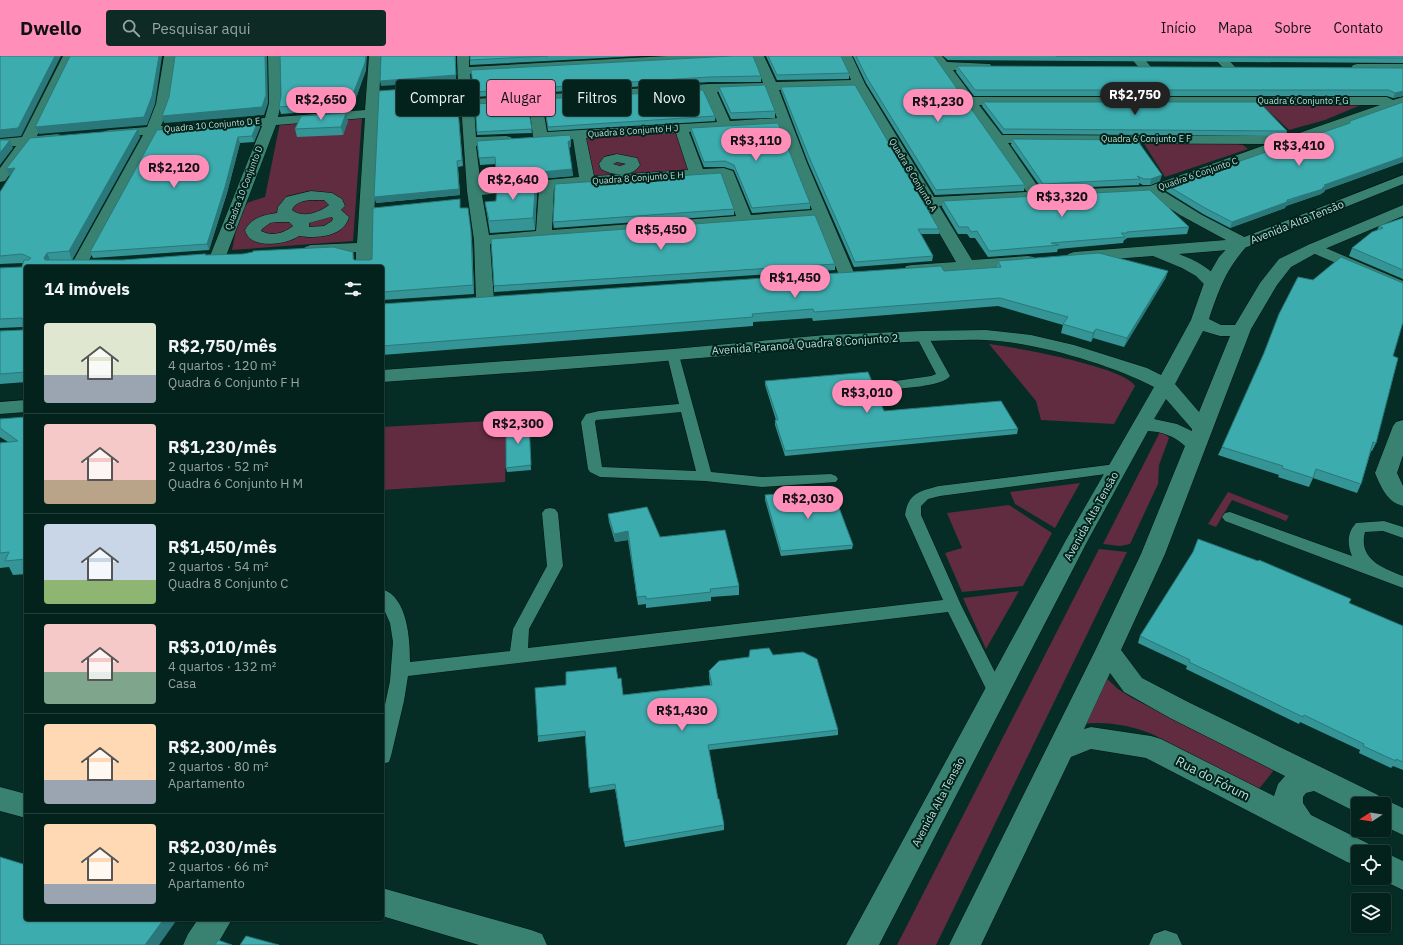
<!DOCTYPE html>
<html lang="pt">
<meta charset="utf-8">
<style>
body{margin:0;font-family:"IBM Plex Sans",sans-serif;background:#0d2a25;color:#f1f3f6;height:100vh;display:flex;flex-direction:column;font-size:15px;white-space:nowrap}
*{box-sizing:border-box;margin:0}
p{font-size:13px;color:#97a4a3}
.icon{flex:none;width:22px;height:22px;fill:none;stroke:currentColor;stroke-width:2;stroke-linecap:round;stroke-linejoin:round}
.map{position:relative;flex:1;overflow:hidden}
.drawer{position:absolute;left:24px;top:209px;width:360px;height:656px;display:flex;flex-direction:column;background:#04221c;border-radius:4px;box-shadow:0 1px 3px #0004,0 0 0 1px #253f3b}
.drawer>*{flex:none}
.banner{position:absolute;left:396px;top:24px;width:380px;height:36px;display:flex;gap:8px}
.needle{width:26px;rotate:258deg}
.tools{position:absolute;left:1351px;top:741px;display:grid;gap:8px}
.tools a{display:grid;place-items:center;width:40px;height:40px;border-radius:4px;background:#04221c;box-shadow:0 1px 3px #0004,0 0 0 1px #253f3b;font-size:20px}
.price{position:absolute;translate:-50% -34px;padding:0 9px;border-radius:14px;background:#ff8eb9;color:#111;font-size:13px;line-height:26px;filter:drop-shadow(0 1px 2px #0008)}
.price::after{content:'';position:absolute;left:50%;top:24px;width:12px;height:9px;margin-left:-6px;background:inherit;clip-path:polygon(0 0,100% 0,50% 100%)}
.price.active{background:#222;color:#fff}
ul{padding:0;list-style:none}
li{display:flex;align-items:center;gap:12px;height:100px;padding:0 20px}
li+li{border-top:1px solid #253f3b}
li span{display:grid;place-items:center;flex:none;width:112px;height:80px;border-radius:4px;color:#555}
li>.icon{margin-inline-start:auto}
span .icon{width:48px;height:48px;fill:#fffc;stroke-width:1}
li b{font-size:17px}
h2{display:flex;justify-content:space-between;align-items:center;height:48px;padding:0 20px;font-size:17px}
.chip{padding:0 14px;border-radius:4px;background:#04221c;box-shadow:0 1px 3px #0004,0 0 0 1px #253f3b;font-size:14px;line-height:36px}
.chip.active{background:#ff8eb9;color:#111}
header{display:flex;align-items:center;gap:24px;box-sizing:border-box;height:56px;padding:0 20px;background:#ff8eb9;color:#111}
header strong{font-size:19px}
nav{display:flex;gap:22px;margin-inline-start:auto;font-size:14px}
.search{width:280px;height:36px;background:#0d2a25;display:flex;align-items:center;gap:10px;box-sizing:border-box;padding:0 14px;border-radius:4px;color:#97a4a3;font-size:15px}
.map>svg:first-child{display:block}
.green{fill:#612b40}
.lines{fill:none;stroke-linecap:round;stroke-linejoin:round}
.service-casing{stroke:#00130f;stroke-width:1}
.pedestrian-casing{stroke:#00130f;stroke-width:1}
.minor-casing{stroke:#00130f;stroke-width:1}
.tertiary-casing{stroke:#00130f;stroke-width:1}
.service{fill:#398171;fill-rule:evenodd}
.pedestrian{fill:#398171;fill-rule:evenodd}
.minor{fill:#398171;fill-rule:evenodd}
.tertiary{fill:#398171;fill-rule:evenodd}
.wall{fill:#349496}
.shaded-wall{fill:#2a787a}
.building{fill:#3cacae;stroke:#2a787a}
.labels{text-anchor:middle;stroke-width:4;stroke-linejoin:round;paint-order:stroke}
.far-street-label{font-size:9px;fill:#bddfd6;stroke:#00231c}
.street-label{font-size:11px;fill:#bddfd6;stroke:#00231c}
.near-street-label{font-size:13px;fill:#bddfd6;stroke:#00231c}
</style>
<header>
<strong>Dwello</strong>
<div class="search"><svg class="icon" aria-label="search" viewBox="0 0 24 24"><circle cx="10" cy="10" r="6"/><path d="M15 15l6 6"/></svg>Pesquisar aqui</div>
<nav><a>Início</a><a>Mapa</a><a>Sobre</a><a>Contato</a></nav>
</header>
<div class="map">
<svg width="1403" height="889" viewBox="0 0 1403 889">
<rect width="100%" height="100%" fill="#052d25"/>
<path class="green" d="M1260 47 1361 49 1325 64 1289 74Z
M362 61 353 185 232 194 240 154 249 146 265 141 280 67Z
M677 77 691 115 589 122 584 81Z
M1143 86 1237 88 1243 89 1248 93 1165 121Z
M989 288C1014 291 1125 311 1135 330L1114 368 1041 364 1036 345Z
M507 364 505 426 382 434V371Z
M1161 374 1169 382 1159 409 1158 428 1130 488 1120 490 1103 488Z
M1080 427 1055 472 1015 448 1010 436Z
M1228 436 1289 460 1286 465 1232 444 1216 471 1208 468Z
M1009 449 1052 477 1023 530 962 536 945 497 962 492 947 457Z
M1099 493 1127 496 936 889H897Z
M1019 535 986 593 963 542Z
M1104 620 1118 633 1132 642 1274 714 1259 733 1152 678C1129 669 1106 665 1082 668Z"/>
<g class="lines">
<defs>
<path id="service" d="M922 276 926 277 928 280 950 320C942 331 900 332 886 334L881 333 879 330 881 327 931 320 936 318 916 280 918 277Z
M673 295 678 296 679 299 711 416 762 421 831 418 836 420 838 423 836 426 762 431 705 425 600 421 590 416 588 413 581 366 586 358 599 355 679 348 667 299 668 296ZM681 356 696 415 602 411 595 366 596 364Z
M1116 408 1121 410 1123 413 1121 416 940 440 928 443 921 450V459L961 549 1005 636 1002 641 996 643 990 641 948 556 408 620 404 645 391 700 389 706 382 708V663L390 625 393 586 390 567 382 549V533C408 541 410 584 410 606L510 595 513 573 547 510 542 457 545 453 550 452 555 453 558 457 563 510 529 573 528 592 943 544 905 459C908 437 920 435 939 430Z
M1230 456 1352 500C1347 488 1347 477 1356 467L1384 465 1403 471V482L1383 475 1365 476C1358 503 1382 512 1403 520V532L1225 465 1222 461 1225 457Z"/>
<path id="pedestrian" d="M617 98 637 102 640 109C632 122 613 120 601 113L599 108 604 101ZM617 106 626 108 620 110 613 108Z
M311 135 332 137 342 143 345 150 341 154 349 161C344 179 324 181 308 181 306 181 302 180 299 180 297 181 294 183 291 184 278 189 249 192 245 174 252 161 264 159 277 157L278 151 286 141ZM315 144H324L329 149C320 156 303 163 292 154 295 145 307 144 315 144ZM331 161 333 162 332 165 324 170 309 171V167ZM277 166H289L293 170C284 177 272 181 261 175L262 173 270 167Z"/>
<path id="minor" d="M63 0H75L37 80 57 78 62 79 64 82 62 85 32 88 5 125 0 126V112L16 90 0 91V83L22 81Z
M164 0H176L170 48 161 70 265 62 269 47 268 0H280L281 47 278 61 365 54 369 0H381L372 211H356V196L311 199 305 197 303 194 305 191 311 189 357 187 365 62 276 69 226 200 224 203 218 205 212 203 210 200 262 70 157 78 86 210 70 211 143 79 109 82 104 81 102 78 104 75 109 74 147 71 156 48Z
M457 0H469V11L667 0H738L736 3 732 4 470 18 473 43 709 28 763 27 752 0H764L776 26 851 24 840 0H852L865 28 934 141 1027 136 932 0H942L947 6 990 8 992 11 990 14 986 15 953 14 973 41H1387L1393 44 1403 41V49L1163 135 1202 159 1250 184 1252 187 1250 190 1240 193 1179 198C1195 204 1212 213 1222 227L1219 231 1213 232 1207 231 1196 220 1182 212 1153 200 1074 206 1068 204 1066 201 1068 198 1074 196 1226 184 1180 159 1149 139 939 150 972 204 1028 200 1034 201 1036 205 1034 209 1028 210 912 219 906 218 904 214 906 210 912 209 956 206 855 32 779 34 807 107 855 219 853 223 847 224 841 223 839 219 816 163 490 188 494 244 491 248 485 249 479 248 476 244 474 184 467 135 461 47 458 29ZM766 34 777 62 730 65 717 36ZM704 36 717 66 547 76 542 46ZM529 47 533 81 535 84 541 85 573 83 579 121 481 130 476 90 511 87 513 84 511 81 506 80 476 81 474 50ZM979 49H1380L1285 82 1279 80 1002 79ZM779 70 812 154 751 159 733 115 724 112 703 113 689 76ZM676 77 688 114 594 120 586 82ZM1008 87 1268 88 1150 130 1041 135ZM722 121 736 160 552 174 554 132ZM539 133 536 175 489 179 482 139Z
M1130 0H1142L1151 11 1149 14C1140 16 1135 7 1130 0Z
M1212 0H1225L1236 12 1234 15H1226Z
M1357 8H1403V16L1353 15 1351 12 1353 9Z
M1314 187 1403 225V236L1308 195 1306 192 1308 189Z
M1403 364V399L1397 417 1403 430V450C1387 446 1381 431 1375 417L1393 370 1396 366Z
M198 863H232L217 889H183L188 878Z
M1165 874 1177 878 1182 889H1149L1154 878Z"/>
<path id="tertiary" d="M1403 119V128L1246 191C1225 215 1219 234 1209 263L1221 269H1235L1260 227 1279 203 1308 189 1403 149V160L1320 195 1291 211 1277 229 1251 273 1165 498 1121 594 1142 622 1188 646 1378 739 1381 745 1384 743 1403 752V779L1384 770V748H1358V757L1314 735 1306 737 1303 741V747L1311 759 1369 788 1373 796H1358V810L1347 806 1146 702 1091 693 1071 701 981 889H949L1095 595 1141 498 1185 390C1174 380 1163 376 1148 375L1088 484 879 889H846L1066 484 1154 331C1110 308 1035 286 985 284 952 283 919 286 887 287 816 291 746 298 676 304 578 313 480 319 382 326V314L673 293 826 279 922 275 986 274 1031 279 1074 289 1147 312 1161 319 1191 264 1204 227 1219 201 1234 185ZM1203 275 1220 280H1230L1199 356 1175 328ZM1166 343 1192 373V375L1177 368 1154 363ZM1110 617 1124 636 1170 662 1285 720 1278 728 1274 740 1161 683 1151 680 1091 671 1084 673Z
M26 344V356L0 358V346Z
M0 731 26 738V762L0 755Z
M1384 796 1403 805V834L1378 822H1384Z
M382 832 531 874 542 878 547 889H479L382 860Z"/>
</defs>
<use href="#service" class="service-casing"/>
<use href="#pedestrian" class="pedestrian-casing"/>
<use href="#minor" class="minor-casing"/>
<use href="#tertiary" class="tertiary-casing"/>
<use href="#service" class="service"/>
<use href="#pedestrian" class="pedestrian"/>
<use href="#minor" class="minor"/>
<use href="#tertiary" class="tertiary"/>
</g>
<path class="wall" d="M470 0H640L470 9Z
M732 0 761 20V26H709L474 41V36Z
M766 0H841L849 17V23L777 24Z
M853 0H934L1025 129 1024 135 935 139 866 27Z
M943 0H1403V7L948 4Z
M957 10 1403 12V40L1393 42 1387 40H974L956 16Z
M366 14 352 53 281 58 279 51 281 40Z
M456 29 463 110 458 111 460 139 376 147Z
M719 31 775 55V62L731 63 719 37Z
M781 31 939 173V178H921L933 200 932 205 854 211 808 106 781 35Z
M527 45 532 77 477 79V76Z
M983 46 1287 75 1286 80 1003 78 982 50Z
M1403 46V106L1325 134 1324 136 1322 137 1321 138 1286 150 1285 152 1230 172 1203 158 1166 135 1168 130 1349 68 1350 65Z
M544 47 715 60V65L548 75Z
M348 65 343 79 297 81 295 73Z
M260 71 254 86 240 87 227 137 209 194 93 202 90 196 157 74Z
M691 72 810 147V153L752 157 734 114 724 111H704L691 77Z
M140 81 72 204H67H123L206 198V199L353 196 354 204H370L461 152 472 184 474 238 382 244V211H26V326L0 328V275L23 274V271L0 272V212L22 211 23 207 0 208V136Z
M1012 83 1160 125 1150 129H1143L1139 127V129L1042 133 1011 89Z
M477 85 571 90 569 92 573 120 536 123 537 135 535 174 490 177 485 146 496 145 516 125 497 121 496 108 480 109Z
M943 145 1189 171 1187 178 1127 182 1126 183 1124 184 1123 187 1058 193 1057 196 988 201 975 182H970L967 178H958L942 151Z
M734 153V159L554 172 553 166Z
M1403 162V223L1349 200 1352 192 1377 174 1379 170Z
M998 205 1168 215 1165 223 1124 291 1093 282 1091 286 1061 277 1063 269 998 250 813 265 812 262 753 266V270L382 299V248L944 215 997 211Z
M835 208V214L494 236V230Z
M1393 300 1376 387 1372 395H1371L1361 428 1357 437 1313 422 1309 431 1278 421 1279 419 1218 399 1222 391Z
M765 325 884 355 1018 373 1017 378 785 400 775 369V364H776L765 329Z
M26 361V518L13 519 9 511 0 512V387L8 386 0 381V363Z
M529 366 531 414 507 416 506 412Z
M765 439 853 489 852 493 781 500 765 444Z
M608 458 660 481 739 530V539L711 541V545L646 552V548L638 549 628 484 615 486 609 466Z
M1349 547 1403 570V714L1393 710 1391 712 1359 697 1360 694 1300 666 1299 668 1186 613 1187 610 1138 587 1140 580Z
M773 599 838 674V679L709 694 718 743 724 769V774L625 791 615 733 590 737 585 680 538 686V680L618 623 623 639 710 629 709 620V615Z"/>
<path class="shaded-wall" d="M55 0H61L21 80 0 82V74Z
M159 0H162L155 48 147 69 39 78 35 71Z
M265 0H267L268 47 264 59 164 67 162 60Z
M366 0H367L366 14 352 53 350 46Z
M456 0V25L381 30 380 25Z
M1403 35V40L1393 42 1395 37Z
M346 57 348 65 343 79 341 71Z
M258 65 260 71 254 86 252 80Z
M138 73 140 81 72 204 69 195Z
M238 81 240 87 227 137 209 194 207 188Z
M10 84 13 92 0 109V97Z
M571 84V90L569 93 568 86Z
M1403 101V106L1325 134 1324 136 1322 137 1321 138 1286 150 1285 152 1230 172 1232 166 1322 132 1324 129Z
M457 105 460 139 376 147 374 141Z
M15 112 10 121 6 113Z
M572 113 573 120 536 123 537 135 535 174 533 162 499 127V120Z
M1162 119 1160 125 1150 129 1151 123Z
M468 152 472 184 474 238 473 229Z
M47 197 51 206 48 210 44 202Z
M1168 215 1165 223 1124 291 1127 282Z
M1096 273 1093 282 1091 286 1093 277Z
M628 475V484L615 486 614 478Z
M164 863H175L176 865 159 889H145Z"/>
<path class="building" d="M0 0H55L18 72 0 74Z
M70 0H159L152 40 144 61 35 71Z
M175 0H265L266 39 262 51 162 60 169 41Z
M280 0H366L365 7 350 46 279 51 281 40Z
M381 0H455L456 19 380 25Z
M470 0H548L470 4Z
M732 0H753L761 20 709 21 474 36 471 14Z
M768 0H841L849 17 777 19Z
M856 0H934L1025 129 936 134 867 22Z
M1056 0H1403V2Z
M957 10 1403 12V35L1395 37 1389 34H975Z
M456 29 462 104 457 105 459 133 374 141 379 35Z
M765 29 775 55 731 57 719 31Z
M855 29 939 173H918L933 200 855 206 809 101 781 31Z
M703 34 715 60 548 71 543 43Z
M527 45 532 73 477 76 475 48Z
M983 46H1259L1287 75 1004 73Z
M1403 46V101L1324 129 1326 130 1322 132 1323 133 1287 144V146L1232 166 1205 152 1168 130 1350 67V65Z
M346 57 341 71 295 73 301 60Z
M258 65 252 80 238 81 225 131 207 188 90 196 157 74Z
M778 67 810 147 752 152 734 109 725 105 704 106 691 72Z
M138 73 69 195 47 197 44 202 45 204H123L204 198H206L205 199 243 198 253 196V195L333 191 353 196V203L354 204H370L372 203 373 152 460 143V152H468L471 176 473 229 382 236V211H26V316L0 318V275L23 274V263L22 262 0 263V212L22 211 24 204H29L31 202 22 198 0 200V136L15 112 6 113 30 82Z
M570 79 571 84 568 86 572 113 499 120V115L496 114 495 101 479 102 477 85Z
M1012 83 1137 84 1162 119 1151 123H1144L1137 120 1140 123 1043 128Z
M0 84H10L0 97Z
M721 117 734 153 553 166 555 128Z
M536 123 533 162 489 165 485 146 496 145 497 127Z
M1150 134 1189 171 1127 176 1128 177H1121L1125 181 1051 187 1059 189 989 195 977 175 971 176 968 171H959L943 145Z
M815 159 835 208 494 230 491 183Z
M1403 162V214L1352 192 1372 176 1383 172 1379 170Z
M1099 197 1168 215 1127 282 1096 273 1093 277 1063 268 1068 261 1000 242 814 256 813 253 752 258 753 261 382 290V248L941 210 944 215 1001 211 998 205Z
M1341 201 1403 227V266L1393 300 1398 302 1376 387 1373 386 1361 428 1316 413 1313 422 1282 412 1283 410 1222 391 1264 297 1279 258 1298 221 1313 224Z
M868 316 884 355 1001 345 1018 373 785 395 775 364H778L765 325Z
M26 361V503L5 505 9 496 0 497V387L18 385 0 372V363Z
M529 366 531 409 506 412V368Z
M832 433 853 489 781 495 765 439Z
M647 451 660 481 725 474 739 530 710 533 711 536 646 543V540L637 541 628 475 614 478 608 458Z
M1198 483 1258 505 1259 504 1351 543 1349 547 1403 570V706L1396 703V705L1363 690 1364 688 1304 659 1303 661 1189 606 1190 604 1140 580 1193 496Z
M769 592 773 599 803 596 817 603 838 674 708 689 718 743H719L724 769 624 786 615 728 589 732 585 675 538 680 535 632 566 629V616L616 611 618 623 621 622 623 639 712 629 709 615 719 605 749 601 750 594Z
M0 801 26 809V863H164L145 889H0Z
M246 880 279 889H240Z
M218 884 232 889H215Z"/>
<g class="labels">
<g class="far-street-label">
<text x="1303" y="48">Quadra 6 Conjunto F G</text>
<text transform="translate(212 69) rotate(-5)" y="3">Quadra 10 Conjunto D E</text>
<text transform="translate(633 75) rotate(-4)" y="3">Quadra 8 Conjunto H J</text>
<text x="1146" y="86">Quadra 6 Conjunto E F</text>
<text transform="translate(1198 118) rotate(-19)" y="3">Quadra 6 Conjunto C</text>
<text transform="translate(913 119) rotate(59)" y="3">Quadra 8 Conjunto A</text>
<text transform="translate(638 122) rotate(-4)" y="3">Quadra 8 Conjunto E H</text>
<text transform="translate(244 132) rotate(-69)" y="3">Quadra 10 Conjunto D</text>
</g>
<g class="street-label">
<text transform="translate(1297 166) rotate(-22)" y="4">Avenida Alta Tensão</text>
<text transform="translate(805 288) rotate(-4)" y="4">Avenida Paranoá Quadra 8 Conjunto 2</text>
<text transform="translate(1091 460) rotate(-61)" y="4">Avenida Alta Tensão</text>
<text transform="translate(938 746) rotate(-62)" y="4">Avenida Alta Tensão</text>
</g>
<g class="near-street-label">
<text transform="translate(1213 722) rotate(27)" y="5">Rua do Fórum</text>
</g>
</g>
</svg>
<div class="tools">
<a><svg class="needle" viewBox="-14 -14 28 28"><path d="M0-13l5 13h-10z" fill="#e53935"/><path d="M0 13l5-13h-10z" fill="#97a4a3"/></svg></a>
<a><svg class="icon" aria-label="locate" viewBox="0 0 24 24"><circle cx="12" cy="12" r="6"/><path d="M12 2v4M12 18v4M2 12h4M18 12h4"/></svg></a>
<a><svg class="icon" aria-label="layers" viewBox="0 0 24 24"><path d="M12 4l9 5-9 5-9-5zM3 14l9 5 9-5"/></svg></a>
</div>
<b class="price active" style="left:1135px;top:60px">R$2,750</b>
<b class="price" style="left:321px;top:65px">R$2,650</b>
<b class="price" style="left:938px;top:67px">R$1,230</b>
<b class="price" style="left:756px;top:106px">R$3,110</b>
<b class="price" style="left:1299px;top:111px">R$3,410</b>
<b class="price" style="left:174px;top:133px">R$2,120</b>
<b class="price" style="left:513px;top:145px">R$2,640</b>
<b class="price" style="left:1062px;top:162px">R$3,320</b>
<b class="price" style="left:661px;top:195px">R$5,450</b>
<b class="price" style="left:795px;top:243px">R$1,450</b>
<b class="price" style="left:867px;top:358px">R$3,010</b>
<b class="price" style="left:518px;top:389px">R$2,300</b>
<b class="price" style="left:808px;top:464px">R$2,030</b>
<b class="price" style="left:682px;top:676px">R$1,430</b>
<div class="banner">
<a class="chip">Comprar</a>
<a class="chip active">Alugar</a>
<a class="chip">Filtros</a>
<a class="chip">Novo</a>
</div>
<section class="drawer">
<h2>14 imóveis<svg class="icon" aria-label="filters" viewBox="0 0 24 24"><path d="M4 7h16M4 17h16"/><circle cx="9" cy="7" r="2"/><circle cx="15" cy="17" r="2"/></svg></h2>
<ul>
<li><span style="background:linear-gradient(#dfe7d0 65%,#9aa5b1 0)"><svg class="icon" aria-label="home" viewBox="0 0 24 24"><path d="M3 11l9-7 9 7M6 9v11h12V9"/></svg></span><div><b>R$2,750/mês</b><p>4 quartos · 120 m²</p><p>Quadra 6 Conjunto F H</p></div></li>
<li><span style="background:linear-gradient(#f6c9c9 70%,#b9a48a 0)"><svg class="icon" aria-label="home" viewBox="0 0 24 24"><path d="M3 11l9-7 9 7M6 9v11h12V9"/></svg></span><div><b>R$1,230/mês</b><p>2 quartos · 52 m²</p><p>Quadra 6 Conjunto H M</p></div></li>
<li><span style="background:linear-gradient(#c9d6e8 70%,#8fb573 0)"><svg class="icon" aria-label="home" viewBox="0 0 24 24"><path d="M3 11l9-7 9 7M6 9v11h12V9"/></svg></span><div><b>R$1,450/mês</b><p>2 quartos · 54 m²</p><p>Quadra 8 Conjunto C</p></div></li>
<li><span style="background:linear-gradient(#f6c9c9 60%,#7fa58c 0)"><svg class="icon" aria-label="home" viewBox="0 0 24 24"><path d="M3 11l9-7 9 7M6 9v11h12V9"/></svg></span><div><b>R$3,010/mês</b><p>4 quartos · 132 m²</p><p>Casa</p></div></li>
<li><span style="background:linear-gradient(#ffd9b3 70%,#9aa5b1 0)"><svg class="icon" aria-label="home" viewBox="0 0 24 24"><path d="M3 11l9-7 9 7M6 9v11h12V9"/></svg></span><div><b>R$2,300/mês</b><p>2 quartos · 80 m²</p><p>Apartamento</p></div></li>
<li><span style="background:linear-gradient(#ffd9b3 75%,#9aa5b1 0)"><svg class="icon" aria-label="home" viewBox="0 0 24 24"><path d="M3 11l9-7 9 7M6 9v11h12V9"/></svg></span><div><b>R$2,030/mês</b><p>2 quartos · 66 m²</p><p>Apartamento</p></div></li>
</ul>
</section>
</div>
